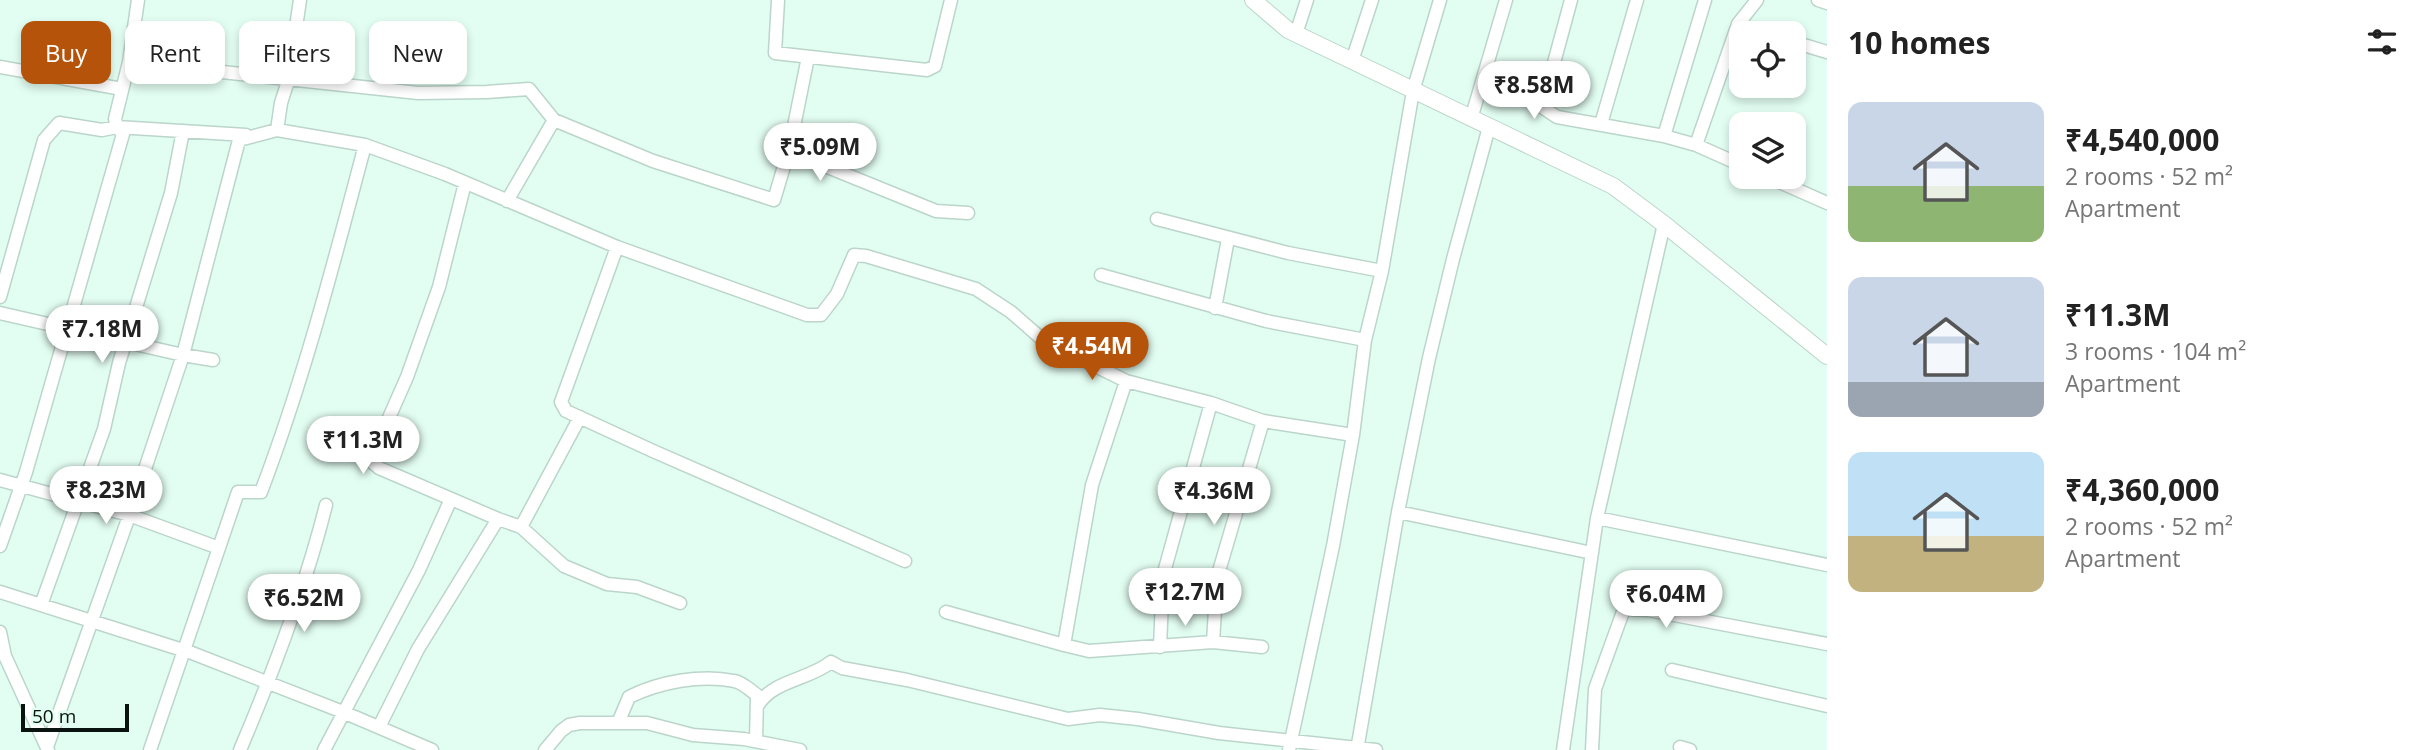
<!DOCTYPE html>
<meta charset="utf-8">
<style>
body{margin:0;font-family:"Open Sans",sans-serif;background:#f2f2f2;color:#222;height:100vh;display:flex;flex-direction:column;font-size:26px;white-space:nowrap}
*{box-sizing:border-box;margin:0}
p{font-size:23px;color:#767676}
.icon{flex:none;width:38px;height:38px;fill:none;stroke:currentColor;stroke-width:2;stroke-linecap:round;stroke-linejoin:round}
.map{position:relative;flex:1;overflow:hidden}
.details{display:flex;flex-direction:column;background:#fff;width:595px}
.details>*{flex:none}
.hud{position:absolute;left:21px;top:21px;width:665px;height:63px;display:flex;gap:14px}
.controls{position:absolute;left:1729px;top:21px;display:grid;gap:14px}
.controls a{display:grid;place-items:center;width:77px;height:77px;border-radius:14px;background:#fff;box-shadow:0 4px 10px #0003;font-size:35px}
.scale{position:absolute;left:21px;bottom:18px;width:108px;box-sizing:border-box;padding-left:7px;border:4px solid #0a130f;border-top:0;font-size:19px;line-height:24px;white-space:nowrap;color:#0a130f;-webkit-text-stroke:5px #e2fdf2;paint-order:stroke}
.price{position:absolute;translate:-50% -60px;padding:0 16px;border-radius:24px;background:#fff;color:#222;font-size:23px;line-height:46px;filter:drop-shadow(0 2px 4px #0008)}
.price::after{content:'';position:absolute;left:50%;top:42px;width:21px;height:16px;margin-left:-10px;background:inherit;clip-path:polygon(0 0,100% 0,50% 100%)}
.price.current{background:#b45309;color:#fff}
ul{padding:0;list-style:none}
li{display:flex;align-items:center;gap:21px;height:175px;padding:0 21px}
li span{display:grid;place-items:center;flex:none;width:196px;height:140px;border-radius:14px;color:#555}
li>.icon{margin-inline-start:auto}
span .icon{width:84px;height:84px;fill:#fffc;stroke-width:1}
li b{font-size:30px}
h2{display:flex;justify-content:space-between;align-items:center;height:84px;padding:0 21px;font-size:30px}
.pill{padding:0 24px;border-radius:14px;background:#fff;box-shadow:0 4px 10px #0003;font-size:24px;line-height:63px}
.pill.current{background:#b45309;color:#fff}
main{display:flex;flex:1;min-height:0}
.map>svg:first-child{display:block}
.lines{fill:none;stroke-linecap:round;stroke-linejoin:round}
.minor-casing{stroke:#bbd5ca;stroke-width:15}
.tertiary-casing{stroke:#bbd5ca;stroke-width:18}
.minor{stroke:#fff;stroke-width:12}
.tertiary{stroke:#fff;stroke-width:16}
</style>
<main>
<div class="map">
<svg width="1827" height="750" viewBox="0 0 1827 750">
<rect width="100%" height="100%" fill="#e2fdf2"/>
<g class="lines">
<defs>
<path id="minor" d="M778 0 775 53 927 70 935 66 951 0
M1571 0 1542 107 1557 117 1664 136 1696 145 1741 165
M1818 0 1827 3
M1738 24 1757 0
M1296 34 1307 0
M1794 42 1827 52
M808 57 790 146 798 155 936 211 968 213
M1352 61 1372 0
M129 62 418 93 487 92 529 89 554 120
M0 67 122 89
M1471 119 1506 0
M1601 124 1637 0
M277 130 365 145 445 174 617 247 561 402 566 411 653 451 905 561
M1664 136 1705 0
M1696 145 1738 24 1767 33
M1768 177 1827 203
M465 183 439 287 407 377 373 454 372 462 379 468 498 519 521 527 580 417
M507 201 554 120 653 161 774 200 790 146
M1157 219 1288 253 1382 271
M617 247 807 315H821L837 294 854 255 866 256 976 289 1011 312 1043 340 1126 381 1211 403 1263 421 1353 435 1333 546 1289 750
M1101 275 1266 321 1365 340
M0 297 44 140 59 123 102 130 117 127 246 135
M1215 308 1228 239
M0 313 183 355 213 360
M1353 435 1365 340 1382 271 1413 91 1440 0
M0 480 129 515 219 548
M1398 512 1592 553
M1597 518 1827 565
M521 527 564 566 607 584 637 587 680 603
M0 546 26 472 123 134 117 127 115 119 129 62 138 0
M0 592 192 653 343 712 432 750
M41 605 104 429 119 363 171 193 183 131
M946 612 1064 645 1092 485 1126 381
M0 632 5 656 48 750
M1213 642 1217 578 1263 421
M1064 645 1089 651 1213 642 1262 647
M1160 647 1163 576 1211 403
M1672 670 1827 706
M758 705C773 680 809 680 831 662L842 668 907 680 1068 719 1100 715 1138 719 1219 733 1376 750
M618 723 629 697C659 682 701 674 734 681 742 682 750 690 757 695L756 741
M379 727 418 649 498 519
M47 747 134 502 183 355 239 140 277 130 281 103 288 81 300 0
M1680 747 1690 750
M150 750 238 492H261C304 379 334 262 365 145
M240 750C274 670 305 589 326 505
M324 750 419 570 451 499
M545 750 561 731 569 725 580 723H647L693 735 744 739 800 750
M1357 750 1398 512 1429 358 1453 259 1489 127
M1563 750 1597 518 1664 224
M1592 750 1595 689 1624 609 1648 610 1827 644"/>
<path id="tertiary" d="M1253 0 1288 30 1613 186 1664 224 1827 356"/>
</defs>
<use href="#minor" class="minor-casing"/>
<use href="#tertiary" class="tertiary-casing"/>
<use href="#minor" class="minor"/>
<use href="#tertiary" class="tertiary"/>
</g>
</svg>
<div class="controls">
<a><svg class="icon" aria-label="locate" viewBox="0 0 24 24"><circle cx="12" cy="12" r="6"/><path d="M12 2v4M12 18v4M2 12h4M18 12h4"/></svg></a>
<a><svg class="icon" aria-label="layers" viewBox="0 0 24 24"><path d="M12 4l9 5-9 5-9-5zM3 14l9 5 9-5"/></svg></a>
</div>
<div class="scale">50 m</div>
<b class="price" style="left:1534px;top:121px">₹8.58M</b>
<b class="price" style="left:820px;top:183px">₹5.09M</b>
<b class="price" style="left:102px;top:365px">₹7.18M</b>
<b class="price current" style="left:1092px;top:382px">₹4.54M</b>
<b class="price" style="left:363px;top:476px">₹11.3M</b>
<b class="price" style="left:106px;top:526px">₹8.23M</b>
<b class="price" style="left:1214px;top:527px">₹4.36M</b>
<b class="price" style="left:1185px;top:628px">₹12.7M</b>
<b class="price" style="left:1666px;top:630px">₹6.04M</b>
<b class="price" style="left:304px;top:634px">₹6.52M</b>
<div class="hud">
<a class="pill current">Buy</a>
<a class="pill">Rent</a>
<a class="pill">Filters</a>
<a class="pill">New</a>
</div>
</div>
<section class="details">
<h2>10 homes<svg class="icon" aria-label="filters" viewBox="0 0 24 24"><path d="M4 7h16M4 17h16"/><circle cx="9" cy="7" r="2"/><circle cx="15" cy="17" r="2"/></svg></h2>
<ul>
<li><span style="background:linear-gradient(#c9d6e8 60%,#8fb573 0)"><svg class="icon" aria-label="home" viewBox="0 0 24 24"><path d="M3 11l9-7 9 7M6 9v11h12V9"/></svg></span><div><b>₹4,540,000</b><p>2 rooms · 52 m²</p><p>Apartment</p></div></li>
<li><span style="background:linear-gradient(#c9d6e8 75%,#9aa5b1 0)"><svg class="icon" aria-label="home" viewBox="0 0 24 24"><path d="M3 11l9-7 9 7M6 9v11h12V9"/></svg></span><div><b>₹11.3M</b><p>3 rooms · 104 m²</p><p>Apartment</p></div></li>
<li><span style="background:linear-gradient(#bfe0f5 60%,#c2b280 0)"><svg class="icon" aria-label="home" viewBox="0 0 24 24"><path d="M3 11l9-7 9 7M6 9v11h12V9"/></svg></span><div><b>₹4,360,000</b><p>2 rooms · 52 m²</p><p>Apartment</p></div></li>
</ul>
</section>
</main>
